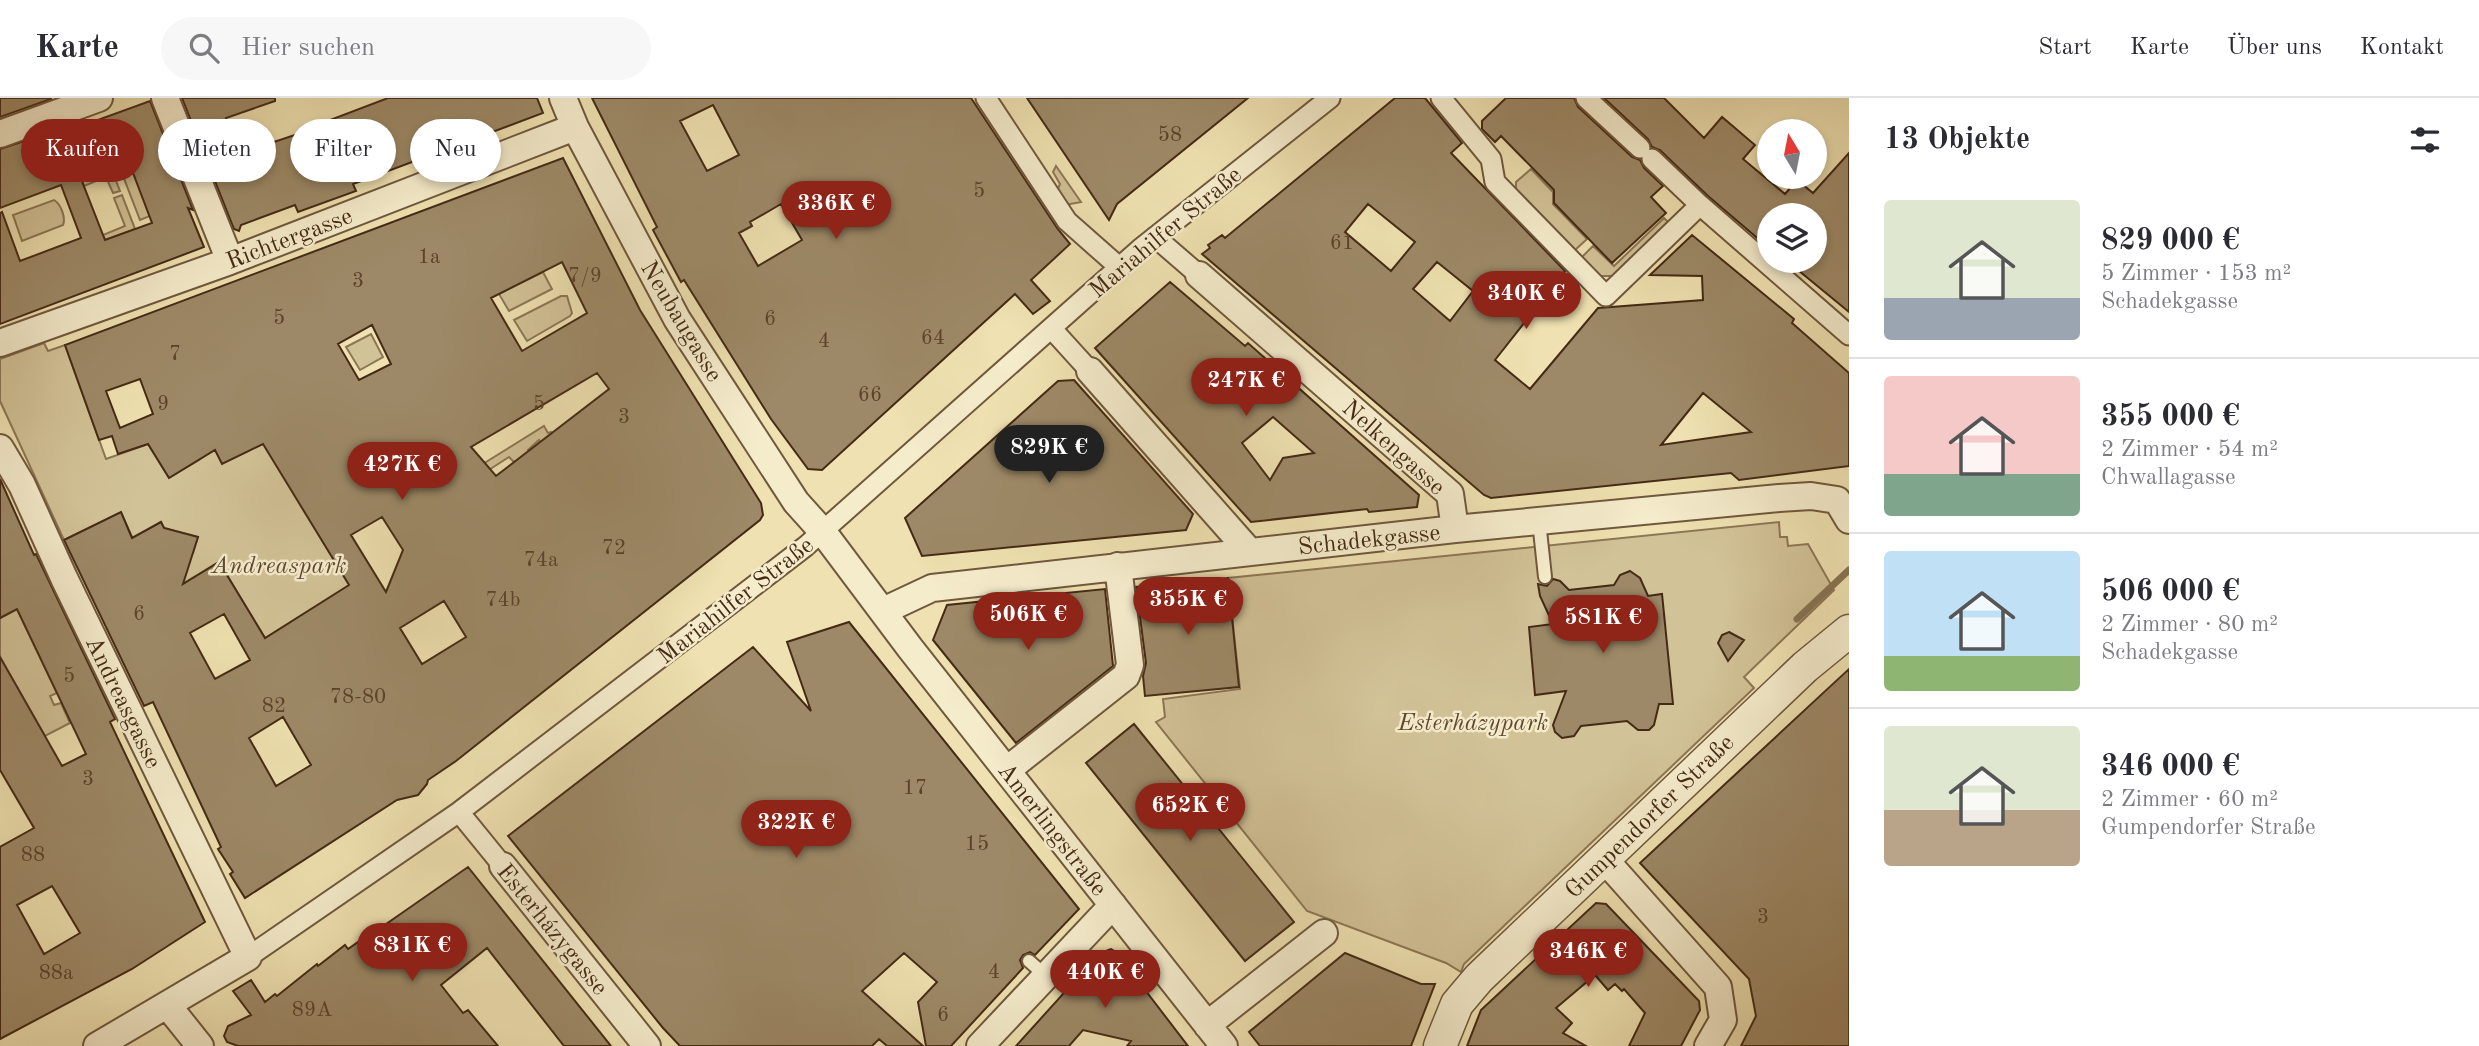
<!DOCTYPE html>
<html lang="de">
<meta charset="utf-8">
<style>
body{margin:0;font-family:"Old Standard TT",serif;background:#f7f7f7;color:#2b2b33;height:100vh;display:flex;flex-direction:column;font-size:26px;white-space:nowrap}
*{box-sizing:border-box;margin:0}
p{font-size:23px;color:#7c7c81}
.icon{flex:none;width:38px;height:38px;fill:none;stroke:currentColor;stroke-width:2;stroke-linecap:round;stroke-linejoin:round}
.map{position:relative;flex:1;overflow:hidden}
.details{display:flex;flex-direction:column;background:#fff;width:630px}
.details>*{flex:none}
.banner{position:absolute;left:21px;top:21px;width:665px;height:63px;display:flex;gap:14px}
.needle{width:46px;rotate:350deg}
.fabs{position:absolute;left:1757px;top:21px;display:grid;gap:14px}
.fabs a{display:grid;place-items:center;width:70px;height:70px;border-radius:50%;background:#fff;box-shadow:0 4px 10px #0003;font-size:35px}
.price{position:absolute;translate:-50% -60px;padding:0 16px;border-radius:24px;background:#8f2418;color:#fff;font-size:23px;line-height:46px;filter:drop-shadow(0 2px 4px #0008)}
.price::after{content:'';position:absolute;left:50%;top:42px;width:21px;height:16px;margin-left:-10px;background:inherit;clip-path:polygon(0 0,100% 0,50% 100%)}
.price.current{background:#222;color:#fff}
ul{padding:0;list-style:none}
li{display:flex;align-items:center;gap:21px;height:175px;padding:0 35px}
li+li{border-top:2px solid #e1e1e2}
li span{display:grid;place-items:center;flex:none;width:196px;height:140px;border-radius:7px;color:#555}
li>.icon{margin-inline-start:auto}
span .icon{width:84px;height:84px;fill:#fffc;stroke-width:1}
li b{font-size:30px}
h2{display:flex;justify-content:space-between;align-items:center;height:84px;padding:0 35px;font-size:30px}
.pill{padding:0 24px;border-radius:32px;background:#fff;box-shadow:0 4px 10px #0003;font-size:24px;line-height:63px}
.pill.current{background:#8f2418;color:#fff}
header{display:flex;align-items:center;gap:42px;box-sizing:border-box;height:98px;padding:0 35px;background:#fff;border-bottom:2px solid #e1e1e2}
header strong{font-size:33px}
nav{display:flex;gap:38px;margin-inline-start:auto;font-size:24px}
.search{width:490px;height:63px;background:#f7f7f7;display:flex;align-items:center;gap:18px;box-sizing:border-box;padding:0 24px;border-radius:38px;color:#7c7c81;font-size:26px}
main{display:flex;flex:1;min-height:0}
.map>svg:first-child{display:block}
.green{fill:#d2c297;stroke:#8c7656;stroke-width:2}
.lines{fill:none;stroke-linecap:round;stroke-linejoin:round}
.stream{stroke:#887353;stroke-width:7}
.building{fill:#9d8967;stroke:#452a16;stroke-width:2;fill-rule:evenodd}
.service-casing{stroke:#70583d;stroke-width:16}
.pedestrian-casing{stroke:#70583d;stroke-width:23}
.minor-casing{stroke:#70583d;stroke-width:30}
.tertiary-casing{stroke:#70583d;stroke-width:35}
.service{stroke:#f5eccc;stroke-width:12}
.pedestrian{stroke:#f5eccc;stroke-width:19}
.minor{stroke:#f5eccc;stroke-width:26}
.tertiary{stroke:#f5eccc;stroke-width:32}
.labels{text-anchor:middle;stroke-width:5;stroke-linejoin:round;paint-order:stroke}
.number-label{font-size:21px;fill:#5b422a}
.street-label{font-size:24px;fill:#452a16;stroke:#f5eccc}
.park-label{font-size:24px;font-style:italic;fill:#614830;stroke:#f5eccc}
</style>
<header>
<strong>Karte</strong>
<div class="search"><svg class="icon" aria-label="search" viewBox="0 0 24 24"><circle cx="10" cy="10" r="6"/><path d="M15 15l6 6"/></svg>Hier suchen</div>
<nav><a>Start</a><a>Karte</a><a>Über uns</a><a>Kontakt</a></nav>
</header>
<main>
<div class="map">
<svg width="1849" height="948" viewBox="0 0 1849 948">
<rect width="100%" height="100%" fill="#efe1b1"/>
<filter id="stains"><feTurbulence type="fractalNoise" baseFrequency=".00286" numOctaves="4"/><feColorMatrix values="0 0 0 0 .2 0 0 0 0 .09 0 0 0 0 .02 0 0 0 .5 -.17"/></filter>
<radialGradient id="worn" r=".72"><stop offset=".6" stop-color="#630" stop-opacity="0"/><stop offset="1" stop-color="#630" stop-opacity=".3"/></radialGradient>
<path class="green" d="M108 62 120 93 113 95 106 79 84 88 78 73Z
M1056 68 1081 104 1065 107 1057 93 1060 86 1053 74Z
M1531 71 1553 94V106L1587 141 1574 153 1516 93V84Z
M133 74 150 118 140 122 123 78Z
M122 97 135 131 105 142 103 137 125 128 114 100Z
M54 102C61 106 66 120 63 127L22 143 13 117Z
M1664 120 1669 125 1613 178H1599L1581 160 1593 148 1614 168Z
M543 174 552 191 509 213 499 196Z
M561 198H567L572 215 570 218 527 243 514 222Z
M371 236 383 259 360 272 346 249Z
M44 245 48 253 65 247 106 361 148 346 169 380 199 362 316 256 351 491C320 506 294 522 267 543L219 464 167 495 156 478 193 455 198 439 164 430 161 424 133 441 121 414 64 442 0 303V261Z
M544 328 548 335 551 334 554 337 543 346 539 342 528 352 530 355 514 364 509 359 467 386 462 379Z
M1779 424 1780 439H1787L1788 448 1808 446 1834 492 1744 579 1754 590 1464 866 1461 874 1446 865 1307 813 1156 624 1165 619 1163 601 1240 591 1228 480Z
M17 511 57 595 50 598 54 607 61 605 70 625 45 638 0 559V520Z"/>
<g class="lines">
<path class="stream" d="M1797 521 1849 472"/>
</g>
<path class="building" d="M0 0H51V1L0 19Z
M182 0H275V3L226 20 241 55 310 32 309 30 388 0H537L543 15 353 86 356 93 298 114 295 107 241 127 239 133 234 131Z
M592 0H971L1057 130 1070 146 1031 182 1050 203 1033 216 1015 196 822 372 808 371 771 321 684 182 681 184 653 132 657 129ZM713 7 739 57 707 73 680 23ZM781 106 802 142 758 168 739 135 752 128 750 124Z
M1027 0H1248L1117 106 1109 122Z
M1395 0H1425L1462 45 1451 55 1565 173 1495 262 1530 291 1598 210 1703 202 1702 178 1650 177 1692 137 1794 221 1792 225 1849 275V368L1739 382 1731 375 1491 400 1484 397 1202 156 1210 150 1208 147 1222 137 1225 140ZM1368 106 1415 144 1391 173 1345 134ZM1437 164 1473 193 1450 223 1413 191ZM1703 295 1751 334 1661 347Z
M1506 0H1574L1578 9 1632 59 1640 62 1644 70 1663 88 1651 99 1666 115 1612 165 1554 105V92L1501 38 1495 44 1482 31V23Z
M1604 0H1664L1704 40 1722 19 1755 47 1743 61 1785 96 1797 82 1813 95 1849 55V214L1787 163H1815V117H1769V150L1708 98 1660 52 1652 49 1648 41Z
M150 3 193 112 188 110 204 149 0 226V115L2 114 20 163 81 140 61 87 0 110V51L64 30 65 34ZM121 57 125 69 130 67 152 125 105 142 78 73Z
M563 60 640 212 761 405 763 417 760 422 456 663 428 682 427 686 418 697 397 702 245 800 230 776 233 774 218 751 221 749 153 604 144 608 64 442 121 414 132 440 161 424 164 430 198 439 183 486 219 464 265 540 349 487 263 346 222 366 215 352 169 380 148 346 118 356 112 338 99 342 65 247ZM562 164 587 215 522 253 491 200ZM372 227 391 266 359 282 338 246ZM597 275 609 291 496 378 471 349ZM140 281 153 316 120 330 106 293ZM382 419 403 452 386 494 351 437ZM444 503 466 539 422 566 400 530ZM224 516 250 562 215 581 190 535ZM283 619 311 667 276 688 249 640Z
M1170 184 1245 248 1248 245 1419 397 1417 409 1369 414 1367 411 1251 424 1095 250ZM1273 319 1314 355 1283 360 1270 382 1242 345Z
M1074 282 1193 416 1186 432 922 458 905 420 1058 283Z
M0 381 34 457 36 456 115 621 110 624 205 824 132 871 0 941V749L34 730 0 672V559L62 668 86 656 17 511 0 520ZM52 788 80 835 44 856 17 807Z
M1630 473 1640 480 1648 498 1662 496 1673 606H1659L1654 627 1649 632H1638L1627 623 1581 628 1574 638 1562 640 1555 634 1553 627 1566 593 1535 597 1529 529 1553 526 1540 498 1538 486 1547 488 1553 481 1560 483 1569 492 1614 487 1620 477Z
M1228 480 1239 589 1145 598 1143 578 1146 565 1136 489Z
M1105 491 1113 568 1016 645 933 542 947 507Z
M849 524 1079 811 1035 857 1030 854 1023 857 1020 862 1023 870 951 948H926L918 904 937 884 904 855 862 893 923 948H887L879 941 872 948H680L663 930 508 738 753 549 811 613 787 544Z
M1729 534 1744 542 1728 563 1718 545 1722 537Z
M1849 571V948H1741L1756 918 1749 881 1640 765Z
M1134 626 1294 824 1245 863 1086 665Z
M468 769 611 948H564L487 850 441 887 463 915 468 912 498 948H238L227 944 224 938 228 928 251 917 233 893 251 882 265 904 275 896 277 898 317 866 318 868 345 847 348 851 365 839 366 840Z
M1596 805 1606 806 1699 903 1700 912 1681 948H1629L1645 915 1624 891 1622 893 1615 886 1608 892 1595 877 1556 910 1572 925 1563 935 1586 948H1467L1481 912Z
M1111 851 1116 854 1188 948H1127L1131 943 1083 932 1069 948H1016L1100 855Z
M1345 855 1421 886H1435L1411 948H1260L1249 934Z"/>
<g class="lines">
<defs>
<path id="service" d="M1539 423 1545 479
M1029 863 1046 878"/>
<path id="pedestrian" d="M986 0 1067 123 1119 169
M1441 0 1491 61 1495 84 1606 198 1700 107
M1586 0 1640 50
M1652 61 1700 107 1849 237
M1155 139 1199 177
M1051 230 1090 273
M459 714 503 768
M248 859 459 714 806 448 1140 151 1330 0"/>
<path id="minor" d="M165 0 230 163
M563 0 575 29 677 221 796 404 823 434 910 550 1224 948
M0 36 99 0
M1199 177 1450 396 1455 431
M0 245 230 163 575 29
M1090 273 1249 453
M0 350 22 387 64 480 248 859 97 948
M883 513 932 490 1455 431 1779 400 1811 398 1837 402 1849 422
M1007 672 1126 578 1130 567 1118 468
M1605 762 1718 889 1723 922 1708 948
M503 768 647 948
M168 908 200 948
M1207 927 1324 835
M980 948 1113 807"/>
<path id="tertiary" d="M1440 948 1457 906 1479 880 1805 569 1849 533"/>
</defs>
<use href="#service" class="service-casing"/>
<use href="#pedestrian" class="pedestrian-casing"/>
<use href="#minor" class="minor-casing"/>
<use href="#tertiary" class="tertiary-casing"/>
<use href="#service" class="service"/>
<use href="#pedestrian" class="pedestrian"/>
<use href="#minor" class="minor"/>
<use href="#tertiary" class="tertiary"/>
</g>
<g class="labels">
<g class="number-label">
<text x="1170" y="43">58</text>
<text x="979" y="99">5</text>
<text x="1342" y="151">61</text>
<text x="429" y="165">1a</text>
<text x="585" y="184">7/9</text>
<text x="358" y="189">3</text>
<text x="279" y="226">5</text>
<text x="770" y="227">6</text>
<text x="933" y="246">64</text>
<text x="824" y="249">4</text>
<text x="175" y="262">7</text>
<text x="870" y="303">66</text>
<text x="163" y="312">9</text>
<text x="539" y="312">5</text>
<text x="624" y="325">3</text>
<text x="614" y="456">72</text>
<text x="541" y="468">74a</text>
<text x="503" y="508">74b</text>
<text x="139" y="522">6</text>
<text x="69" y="584">5</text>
<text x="358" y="605">78-80</text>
<text x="274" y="614">82</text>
<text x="88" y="687">3</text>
<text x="915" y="696">17</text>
<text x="977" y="752">15</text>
<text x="33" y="763">88</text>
<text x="1763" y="825">3</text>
<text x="994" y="880">4</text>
<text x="56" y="881">88a</text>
<text x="312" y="918">89A</text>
<text x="943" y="923">6</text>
</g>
<g class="street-label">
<text transform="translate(1165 134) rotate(-40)" y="8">Mariahilfer Straße</text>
<text transform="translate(289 140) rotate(-21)" y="8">Richtergasse</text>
<text transform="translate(682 223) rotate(59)" y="8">Neubaugasse</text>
<text transform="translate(1394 349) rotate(42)" y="8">Nelkengasse</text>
<text transform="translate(1369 441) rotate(-6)" y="8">Schadekgasse</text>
<text transform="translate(735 502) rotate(-38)" y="8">Mariahilfer Straße</text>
<text transform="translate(124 604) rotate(64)" y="8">Andreasgasse</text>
<text transform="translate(1649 718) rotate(-44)" y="8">Gumpendorfer Straße</text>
<text transform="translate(1053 731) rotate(52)" y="8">Amerlingstraße</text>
<text transform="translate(553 831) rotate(51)" y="8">Esterházygasse</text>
</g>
<g class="park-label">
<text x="279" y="475">Andreaspark</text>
<text x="1473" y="632">Esterházypark</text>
</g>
</g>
<rect width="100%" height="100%" filter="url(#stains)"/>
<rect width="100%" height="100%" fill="url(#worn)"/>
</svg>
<div class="fabs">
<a><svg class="needle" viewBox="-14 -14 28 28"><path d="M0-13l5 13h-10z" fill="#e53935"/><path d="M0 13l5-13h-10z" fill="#7c7c81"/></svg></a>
<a><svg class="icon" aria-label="layers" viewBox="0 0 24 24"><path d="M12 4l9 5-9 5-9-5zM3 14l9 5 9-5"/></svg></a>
</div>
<b class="price" style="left:836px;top:143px">336K €</b>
<b class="price" style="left:1526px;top:233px">340K €</b>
<b class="price" style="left:1246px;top:320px">247K €</b>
<b class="price current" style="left:1049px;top:387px">829K €</b>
<b class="price" style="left:402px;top:404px">427K €</b>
<b class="price" style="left:1188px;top:539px">355K €</b>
<b class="price" style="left:1028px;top:554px">506K €</b>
<b class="price" style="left:1603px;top:557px">581K €</b>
<b class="price" style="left:1190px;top:745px">652K €</b>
<b class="price" style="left:796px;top:762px">322K €</b>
<b class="price" style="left:412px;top:885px">831K €</b>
<b class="price" style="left:1588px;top:891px">346K €</b>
<b class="price" style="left:1105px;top:912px">440K €</b>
<div class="banner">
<a class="pill current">Kaufen</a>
<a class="pill">Mieten</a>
<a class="pill">Filter</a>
<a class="pill">Neu</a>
</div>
</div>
<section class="details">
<h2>13 Objekte<svg class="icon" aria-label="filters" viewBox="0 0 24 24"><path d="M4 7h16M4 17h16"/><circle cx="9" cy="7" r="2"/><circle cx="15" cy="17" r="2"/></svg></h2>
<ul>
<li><span style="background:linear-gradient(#dfe7d0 70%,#9aa5b1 0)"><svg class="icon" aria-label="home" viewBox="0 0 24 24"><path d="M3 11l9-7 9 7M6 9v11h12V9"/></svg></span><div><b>829 000 €</b><p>5 Zimmer · 153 m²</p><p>Schadekgasse</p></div></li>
<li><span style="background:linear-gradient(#f6c9c9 70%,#7fa58c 0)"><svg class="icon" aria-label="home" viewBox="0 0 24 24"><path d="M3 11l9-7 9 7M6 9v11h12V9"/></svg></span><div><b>355 000 €</b><p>2 Zimmer · 54 m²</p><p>Chwallagasse</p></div></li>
<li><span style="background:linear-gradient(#bfe0f5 75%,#8fb573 0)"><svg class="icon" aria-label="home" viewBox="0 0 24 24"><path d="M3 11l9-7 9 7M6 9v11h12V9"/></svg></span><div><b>506 000 €</b><p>2 Zimmer · 80 m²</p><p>Schadekgasse</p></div></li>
<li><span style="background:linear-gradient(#dfe7d0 60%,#b9a48a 0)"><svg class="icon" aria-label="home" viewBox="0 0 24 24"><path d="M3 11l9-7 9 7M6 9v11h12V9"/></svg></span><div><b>346 000 €</b><p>2 Zimmer · 60 m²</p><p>Gumpendorfer Straße</p></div></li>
</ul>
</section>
</main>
